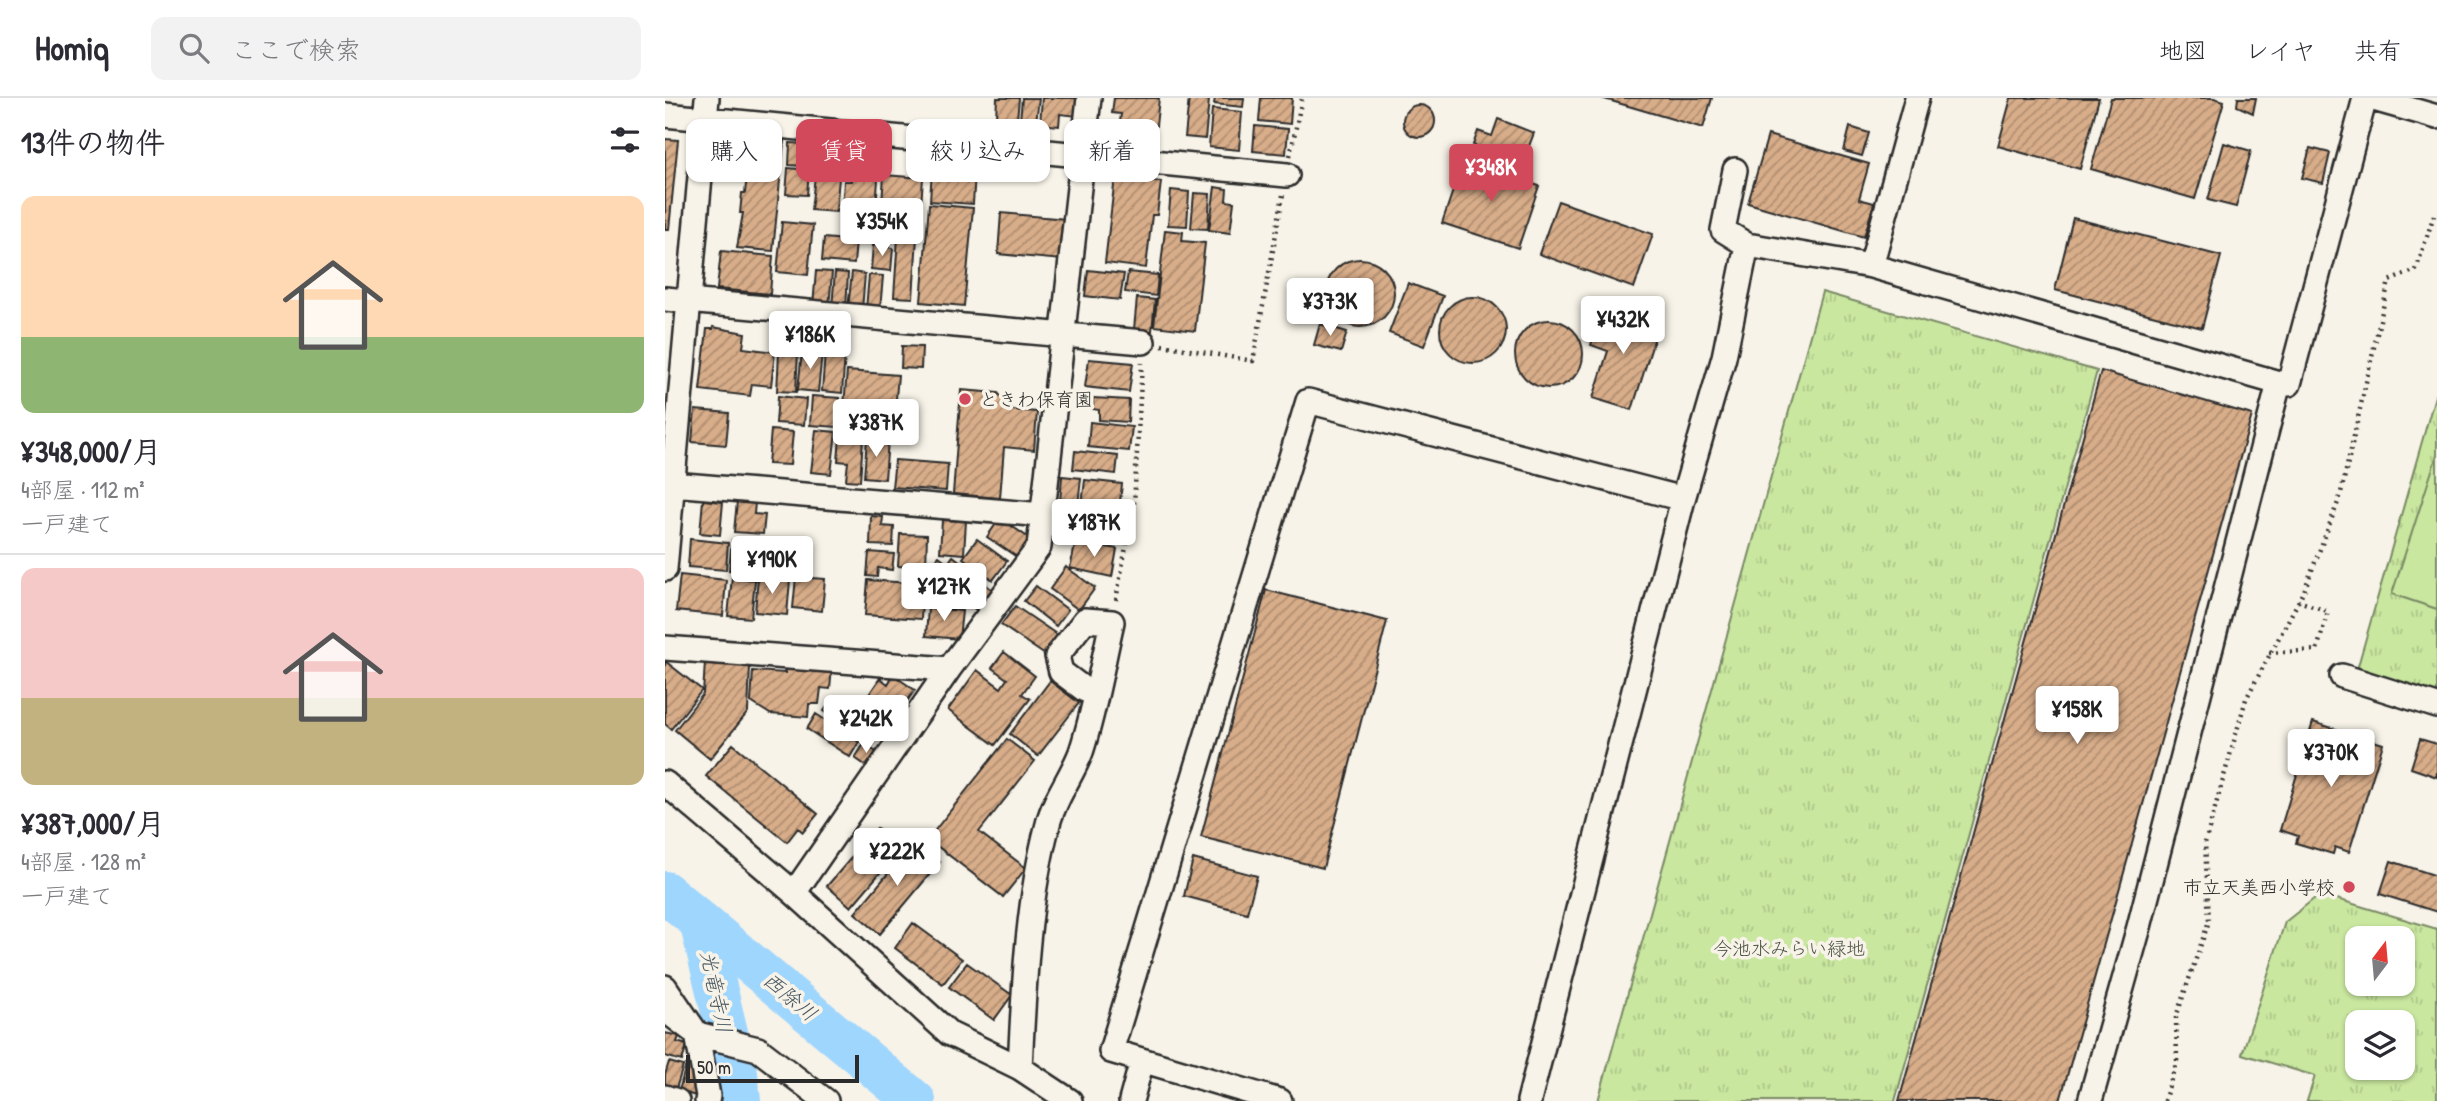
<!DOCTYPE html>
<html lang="ja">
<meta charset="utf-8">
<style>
body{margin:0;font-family:"Patrick Hand","Klee One",sans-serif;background:#f2f2f3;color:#2b2b33;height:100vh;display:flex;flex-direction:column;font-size:26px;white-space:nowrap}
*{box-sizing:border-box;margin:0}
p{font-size:23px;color:#7c7c81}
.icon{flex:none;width:38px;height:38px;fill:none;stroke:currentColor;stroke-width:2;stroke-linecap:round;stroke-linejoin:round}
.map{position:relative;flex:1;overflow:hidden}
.sheet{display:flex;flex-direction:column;background:#fff;width:665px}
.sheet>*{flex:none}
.hud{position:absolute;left:21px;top:21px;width:665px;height:63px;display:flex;gap:14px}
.needle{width:46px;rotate:16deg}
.controls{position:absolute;left:1680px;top:828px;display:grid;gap:14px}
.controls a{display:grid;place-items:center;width:70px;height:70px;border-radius:14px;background:#fff;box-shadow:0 2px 5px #0004;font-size:35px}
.scale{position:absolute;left:21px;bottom:18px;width:173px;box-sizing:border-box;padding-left:7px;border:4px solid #2b2b2b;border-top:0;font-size:19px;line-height:24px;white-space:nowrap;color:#2b2b2b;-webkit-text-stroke:5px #f7f3e8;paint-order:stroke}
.price{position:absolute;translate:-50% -60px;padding:0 16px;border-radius:7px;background:#fff;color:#222;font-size:23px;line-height:46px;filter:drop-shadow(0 2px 4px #0008)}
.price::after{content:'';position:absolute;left:50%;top:42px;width:21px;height:16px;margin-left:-10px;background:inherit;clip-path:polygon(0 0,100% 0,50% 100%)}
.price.selected{background:#d1495b;color:#fff}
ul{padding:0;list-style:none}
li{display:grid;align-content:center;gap:14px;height:371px;padding:0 21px}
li+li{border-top:2px solid #e1e1e2}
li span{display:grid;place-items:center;height:217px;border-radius:14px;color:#555}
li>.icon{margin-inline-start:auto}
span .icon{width:126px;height:126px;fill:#fffc;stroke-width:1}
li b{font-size:30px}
h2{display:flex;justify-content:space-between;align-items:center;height:84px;padding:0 21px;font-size:30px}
.chip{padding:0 24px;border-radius:14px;background:#fff;box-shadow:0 2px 5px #0004;font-size:24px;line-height:63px}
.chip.selected{background:#d1495b;color:#fff}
header{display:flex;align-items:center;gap:42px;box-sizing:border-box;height:98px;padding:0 35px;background:#fff;border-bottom:2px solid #e1e1e2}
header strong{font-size:33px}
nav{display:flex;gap:38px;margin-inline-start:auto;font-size:24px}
.search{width:490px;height:63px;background:#f2f2f3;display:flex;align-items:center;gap:18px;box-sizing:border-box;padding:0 24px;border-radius:14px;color:#7c7c81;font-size:26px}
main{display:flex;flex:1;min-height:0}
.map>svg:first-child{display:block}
.park{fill:url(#park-tufts);stroke:#7a8965;stroke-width:2;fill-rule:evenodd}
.pitch{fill:#c9e79f;stroke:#7a8965;stroke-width:2}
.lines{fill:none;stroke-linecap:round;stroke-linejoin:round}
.river{stroke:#9fd6fe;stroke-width:42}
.building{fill:url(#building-hatch);stroke:#2b2b2b;stroke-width:2}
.minor-casing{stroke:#2b2b2b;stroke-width:28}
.path{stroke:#2b2b2b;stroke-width:4.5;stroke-dasharray:2 5;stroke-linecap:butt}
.minor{stroke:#f7f3e8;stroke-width:23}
.poi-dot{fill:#d1495b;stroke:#f7f3e8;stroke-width:2.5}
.labels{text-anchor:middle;stroke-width:7;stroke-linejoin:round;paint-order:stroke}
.poi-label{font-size:19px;fill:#2b2b2b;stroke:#f7f3e8;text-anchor:start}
.park-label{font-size:19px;fill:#4b5142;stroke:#f7f3e8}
.water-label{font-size:21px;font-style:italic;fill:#485660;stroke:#f7f3e8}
</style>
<header>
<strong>Homiq</strong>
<div class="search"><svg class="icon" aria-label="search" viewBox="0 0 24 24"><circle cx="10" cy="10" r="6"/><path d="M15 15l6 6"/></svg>ここで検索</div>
<nav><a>地図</a><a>レイヤ</a><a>共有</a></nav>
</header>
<main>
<section class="sheet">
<h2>13件の物件<svg class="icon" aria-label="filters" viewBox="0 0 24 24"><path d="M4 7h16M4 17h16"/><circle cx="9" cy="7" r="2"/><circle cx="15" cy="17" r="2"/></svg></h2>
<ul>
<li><span style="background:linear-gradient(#ffd9b3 65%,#8fb573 0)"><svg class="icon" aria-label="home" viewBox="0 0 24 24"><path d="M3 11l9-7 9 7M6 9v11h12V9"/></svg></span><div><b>¥348,000/月</b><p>4部屋 · 112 m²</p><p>一戸建て</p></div></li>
<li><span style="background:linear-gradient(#f6c9c9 60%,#c2b280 0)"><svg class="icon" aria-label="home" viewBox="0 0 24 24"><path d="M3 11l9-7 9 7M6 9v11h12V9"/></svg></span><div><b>¥387,000/月</b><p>4部屋 · 128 m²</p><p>一戸建て</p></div></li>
</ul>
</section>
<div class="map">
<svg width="1772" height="1003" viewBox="0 0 1772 1003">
<defs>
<pattern id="park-tufts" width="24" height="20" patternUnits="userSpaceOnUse" patternTransform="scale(1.75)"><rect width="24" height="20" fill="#c9e79f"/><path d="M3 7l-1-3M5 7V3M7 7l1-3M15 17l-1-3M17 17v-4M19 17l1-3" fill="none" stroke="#adc689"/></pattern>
<pattern id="building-hatch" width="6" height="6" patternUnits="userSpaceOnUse" patternTransform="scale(1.75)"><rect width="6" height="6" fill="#d8ad89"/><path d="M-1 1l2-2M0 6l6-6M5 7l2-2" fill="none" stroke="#af8d70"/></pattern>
</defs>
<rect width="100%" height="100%" fill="#f7f3e8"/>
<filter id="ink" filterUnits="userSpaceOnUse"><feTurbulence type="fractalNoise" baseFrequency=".0143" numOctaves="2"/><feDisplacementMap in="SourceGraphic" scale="14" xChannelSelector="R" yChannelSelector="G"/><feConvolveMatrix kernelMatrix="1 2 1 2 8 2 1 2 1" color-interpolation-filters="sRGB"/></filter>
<g filter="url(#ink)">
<path class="park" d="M1157 194 1432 273 1230 1003H933Z
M1772 291V601L1691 575Z
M1655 796 1772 831V1003H1642L1650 978 1577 956 1620 824ZM1738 840V886H1692V840ZM1738 924V970H1692V924Z"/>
<path class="pitch" d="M1772 357V511L1727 496Z"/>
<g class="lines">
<path class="river" d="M0 794 250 1003
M36 827 72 976 75 1003"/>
</g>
<path class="building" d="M332 0H354L352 21 331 19Z
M357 0H374L371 24 355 23Z
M377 0H415L413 18 395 16 394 28 375 26Z
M449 0H494L491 28 455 24 456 16 447 15Z
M524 0 544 2 540 41 520 39Z
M550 0H579L578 9 549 6Z
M596 0H627L625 26 594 23Z
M936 0H1047L1038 30Z
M1346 0H1434L1415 71 1333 48Z
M1446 0H1549L1559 3 1530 101 1426 71Z
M1573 0H1591L1588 15 1572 8Z
M738 23a16 16 0 1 1 32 0a16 16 0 1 1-32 0Z
M547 11 577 14 574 52 544 49Z
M833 21 869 35 857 66 808 47 813 33 827 38Z
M590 28 623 31 621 56 588 53Z
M1185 29 1204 35 1197 58 1179 53Z
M1103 37 1204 66 1194 101 1209 105 1199 139 1083 105Z
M86 39 119 42 108 153 72 150 78 115H75L77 95H80L82 77H79L81 58H84Z
M0 41 13 42 4 131H0Z
M125 45 155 47 154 69 124 67Z
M1559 45 1586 53 1571 109 1543 102Z
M1645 50 1665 55 1658 85 1637 80Z
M315 60 326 61 325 80 314 79Z
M330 61 341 62 340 81 329 80Z
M798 63 874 88 853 150 777 125Z
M188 65 214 67 209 140 184 139 185 126H176L179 83H186Z
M123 70 144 72 142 97 121 96Z
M267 71 310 75 308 106 265 103Z
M219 77 258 80 254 136 215 133Z
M150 78 174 80 171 114 146 112Z
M450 79 496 84 492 117H487L481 170 440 165Z
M550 89 562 91 561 103 569 104 565 135 544 132Z
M506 92 524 94 522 128 503 127Z
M529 95 545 96 543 131 526 130Z
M893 103 988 136 969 190 874 156Z
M264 106 308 110 299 208 256 204Z
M336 115 401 121 397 162 333 156Z
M1408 120 1556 158 1537 230 1390 192Z
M117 124 148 127 143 177 112 174Z
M500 132 518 134 517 143 540 145 530 233 489 228Z
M233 138 252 139 248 200 229 199Z
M159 140 191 143 189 166 157 163Z
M208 147 228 150 226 173 206 171Z
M56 153 108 158 105 196 52 191Z
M661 195a34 34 0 1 1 68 0a34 34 0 1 1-68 0Z
M423 172 459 176 455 202 420 198Z
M151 173 167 174 164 210 148 208Z
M170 174 183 175 181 210 167 209Z
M187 174 200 176 197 212 183 211Z
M463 174 493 177 491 198 460 194Z
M204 177 218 178 215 212 201 211Z
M743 185 778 198 759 248 724 235Z
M775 232a33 33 0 1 1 66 0a33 33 0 1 1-66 0Z
M472 200 490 202 487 233 469 231Z
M939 209 994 226 967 312 928 300 943 253 926 247Z
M850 256a34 34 0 1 1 68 0a34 34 0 1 1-68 0Z
M655 226 682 234 676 254 649 247Z
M48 229 80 235 78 250 110 254 106 288 87 286 85 298 35 292 42 231H48Z
M115 236H125L124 253H133L131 294 112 293Z
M237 248 257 249 256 271 236 270Z
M137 253 157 255 153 294 133 292Z
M160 255 180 256 177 295 157 293Z
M424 261 468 265 464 294 420 289Z
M182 273 233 277 228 336 177 331Z
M1436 273 1587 317 1395 1003H1234Z
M296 292 333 295 347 312 372 314 369 352 339 349 335 400 288 396Z
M113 298 141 301 139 327 111 325Z
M147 298 175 300 173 329 145 327Z
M428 300 464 302 463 324 434 322V312L428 311Z
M30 312 64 315 61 347 27 344Z
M425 324 467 329 464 353 423 349Z
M106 332 128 334 125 367 103 366Z
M151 332 171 334 166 376 146 374Z
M175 339 198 341 195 383 181 382 183 364 173 363Z
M202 341 223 342 220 381 199 379Z
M410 353 453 358 451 376 408 371Z
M230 362 283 366 281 393 227 389Z
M397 378 416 380 413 407 395 405Z
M420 382 457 386 454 412 417 407Z
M38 402 58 404 55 437 35 435Z
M72 403 90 404 89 416 100 417 98 436 69 434Z
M412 411 454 417 452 430 410 424Z
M206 418 218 419 217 428 229 429 228 448 205 447Z
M335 420 364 440 352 459 322 439Z
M277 422 301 423 299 456 275 454Z
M411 428 449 435 447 446 409 440Z
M235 436 262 437 261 470 233 468Z
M25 441 63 445 61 472 23 469Z
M312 441 342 463 328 482 298 460Z
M67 442 95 444 93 475 64 472Z
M411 443 452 451 447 479 405 470Z
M204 454 229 456 227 472 213 470 212 479 202 478Z
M274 458 283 465 288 458 301 468 283 492 269 481 275 474 267 467Z
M401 469 430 490 414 512 385 491Z
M304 474 329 493 314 514 288 494Z
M15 477 61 482 58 518 11 513Z
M67 479 90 482 86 520 63 518Z
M93 479 125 482 122 517 90 514Z
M131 479 160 481 157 513 128 510Z
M203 482 258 486 256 521 200 517Z
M371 488 403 512 391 528 359 503Z
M601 492 722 523 658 770 536 739Z
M350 508 397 540 383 559 336 527Z
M263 510 297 513 294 541 261 538Z
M339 554 370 578 357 596 365 601 330 647 283 612 312 572 336 590 342 581 327 570Z
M0 563 37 592 6 631 0 626Z
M40 564 85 568 83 614 45 661 10 632 38 596Z
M121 566 167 570 165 591 156 590 154 606H144L143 619 105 616 86 604 88 573 120 575Z
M228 577 250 592 238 609 243 613 230 631 208 616 211 612 199 604 215 580 223 586Z
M385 583 414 605 373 658 345 636Z
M169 599 209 627 200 641 159 613Z
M151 616 194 644 185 659 142 631Z
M1648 624 1718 646 1684 754 1670 749 1668 756 1631 745 1633 738 1615 732Z
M342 641 370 663 314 734 361 770 338 799 263 741Z
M1755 641 1772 646V679L1746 670Z
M68 646 153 716 138 734 133 730 122 744 41 678Z
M199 646 213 655 203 669 190 660Z
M212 730 236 750 186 809 162 788Z
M250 743 275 764 215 836 190 815Z
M528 761 592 778 582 815 519 798Z
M1726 763 1772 778V814L1715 796Z
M248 825 297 861 278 886 230 850Z
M302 865 347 897 329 922 284 889Z
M0 935 14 938 12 944 22 947 17 963 0 958Z
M4 964 18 968 10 994 0 991V977Z
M21 967 28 969 31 998 14 993Z"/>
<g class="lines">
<defs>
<path id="minor" d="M1705 0 1772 19
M0 17 622 77
M1070 72 1058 132 1082 147 1206 168 1614 285 1624 286 1700 0
M1206 168 1252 0
M0 201 478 244
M7 386 378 417
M0 471 42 0
M0 550 284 571
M1677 578 1772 608
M0 685 129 795 285 936 355 970 405 1003
M129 795 284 571 374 449 424 0
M0 889 32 936 43 998 42 1003
M0 912 32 936 93 951 161 1003
M355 970C359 889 362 805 383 726 389 701 407 678 416 654 430 612 437 567 447 524L420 522 392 558 396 574 420 592 431 594
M0 999 12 1003
M466 1003 477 963
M615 1003 446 953 643 303 1018 401
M864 1003 1018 401 1059 259 1082 147
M1425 1003 1474 829 1614 285"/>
</defs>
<use href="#minor" class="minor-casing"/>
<path class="path" d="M625 58 637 0
M497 247 588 263 618 97
M451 502 469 406 477 265
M1604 555 1652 552 1663 513 1633 503
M1499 1003 1512 963 1511 919 1544 823 1540 745 1581 601 1639 493 1675 399 1724 183 1751 172 1769 117H1772"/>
<use href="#minor" class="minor"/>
</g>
</g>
<g class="poi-dot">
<circle cx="300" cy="301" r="7"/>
<circle cx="1684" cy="789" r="7"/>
</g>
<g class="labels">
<g class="poi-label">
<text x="314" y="308">ときわ保育園</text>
<text x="1670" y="796" text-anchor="end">市立天美西小学校</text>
</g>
<g class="park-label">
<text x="1124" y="857">今池水みらい緑地</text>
</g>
<g class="water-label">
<text transform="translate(51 894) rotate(78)" y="7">光竜寺川</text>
<text transform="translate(125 899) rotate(40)" y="7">西除川</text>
</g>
</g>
</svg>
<div class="controls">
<a><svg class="needle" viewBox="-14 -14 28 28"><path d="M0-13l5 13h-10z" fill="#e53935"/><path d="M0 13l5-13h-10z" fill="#7c7c81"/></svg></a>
<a><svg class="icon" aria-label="layers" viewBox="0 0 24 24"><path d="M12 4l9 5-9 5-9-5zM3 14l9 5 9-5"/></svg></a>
</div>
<div class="scale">50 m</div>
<b class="price selected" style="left:826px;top:106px">¥348K</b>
<b class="price" style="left:217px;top:160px">¥354K</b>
<b class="price" style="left:665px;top:240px">¥373K</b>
<b class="price" style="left:958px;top:258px">¥432K</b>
<b class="price" style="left:145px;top:273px">¥186K</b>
<b class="price" style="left:211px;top:361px">¥387K</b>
<b class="price" style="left:429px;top:461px">¥187K</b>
<b class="price" style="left:107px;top:498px">¥190K</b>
<b class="price" style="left:279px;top:525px">¥127K</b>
<b class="price" style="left:1412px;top:648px">¥158K</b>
<b class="price" style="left:201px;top:657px">¥242K</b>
<b class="price" style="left:1666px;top:691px">¥370K</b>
<b class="price" style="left:232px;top:790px">¥222K</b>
<div class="hud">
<a class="chip">購入</a>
<a class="chip selected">賃貸</a>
<a class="chip">絞り込み</a>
<a class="chip">新着</a>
</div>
</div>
</main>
